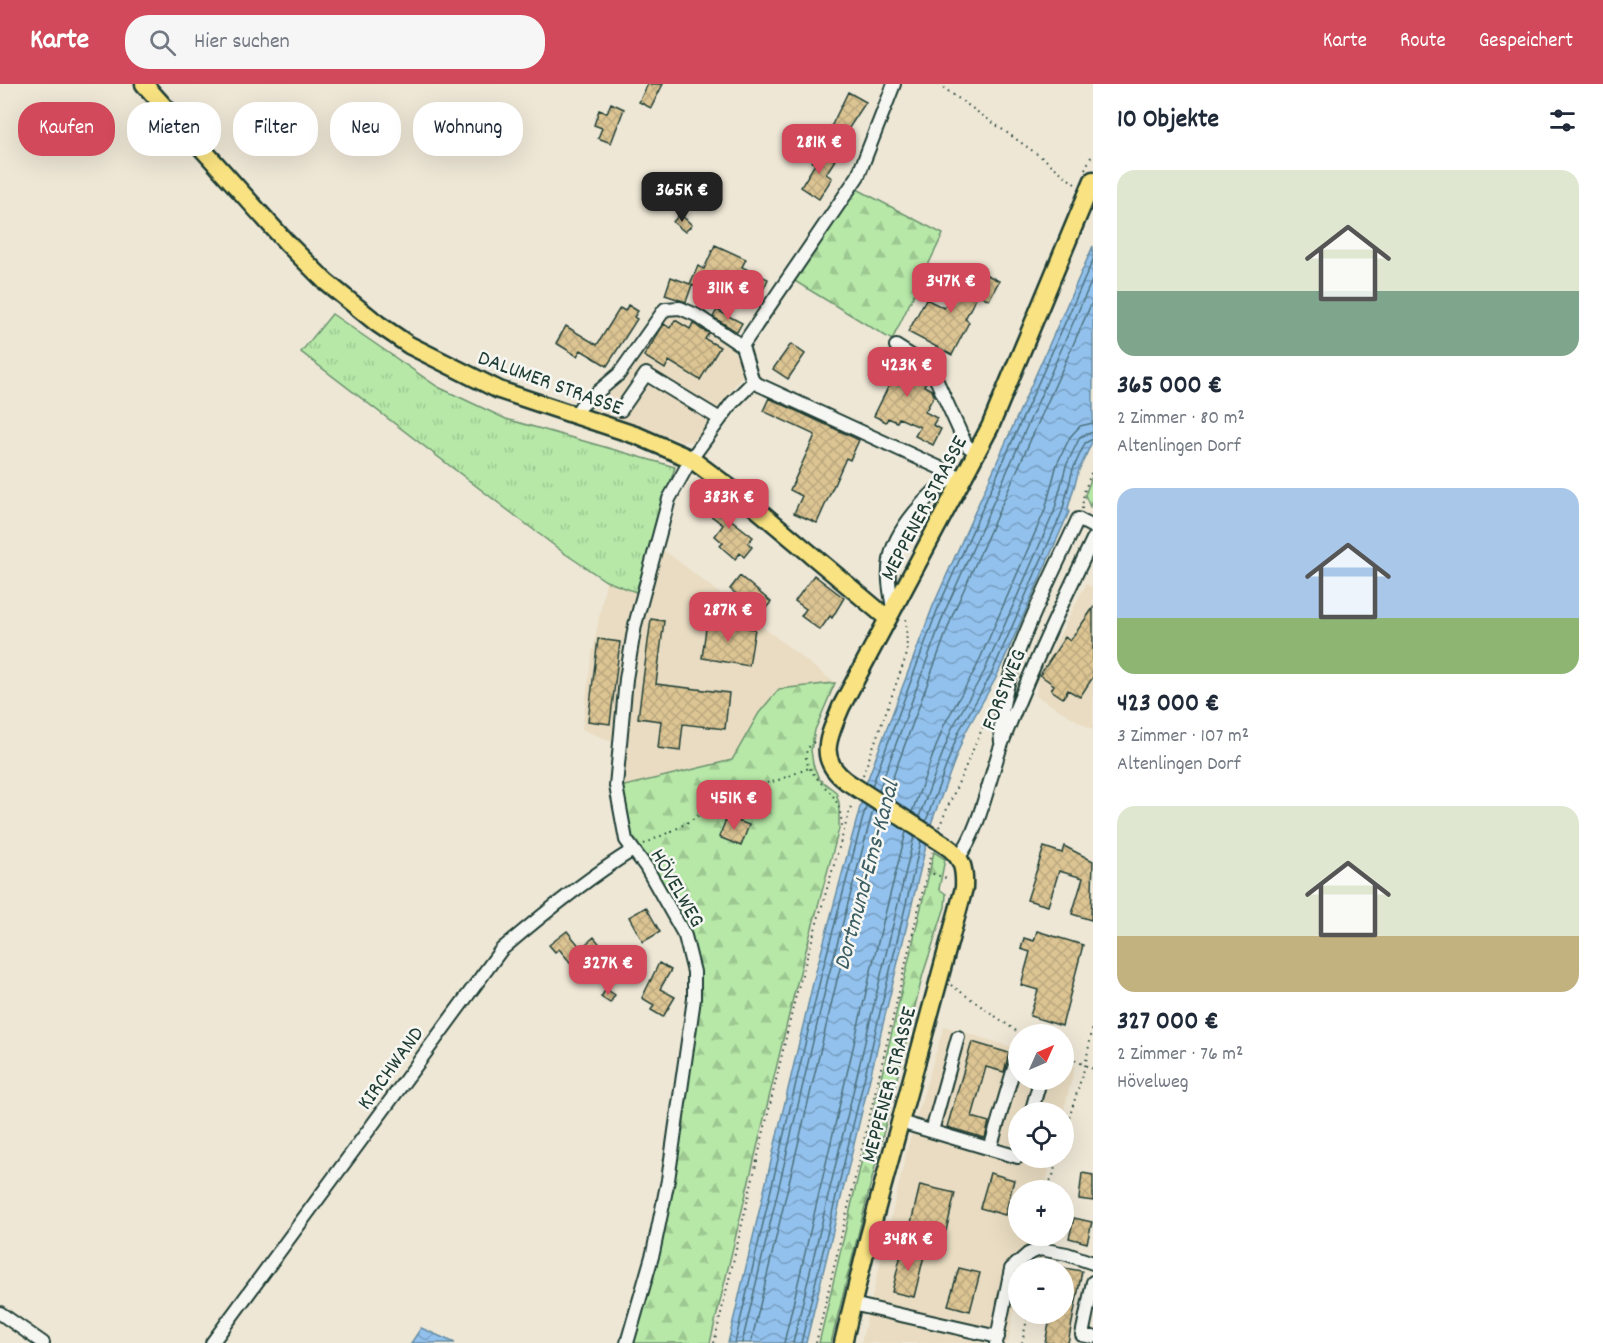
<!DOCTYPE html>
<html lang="de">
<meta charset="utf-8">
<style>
body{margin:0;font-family:Dekko,sans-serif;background:#f6f6f7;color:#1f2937;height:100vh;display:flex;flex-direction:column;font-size:22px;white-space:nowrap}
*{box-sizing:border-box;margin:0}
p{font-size:20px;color:#747a83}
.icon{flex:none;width:33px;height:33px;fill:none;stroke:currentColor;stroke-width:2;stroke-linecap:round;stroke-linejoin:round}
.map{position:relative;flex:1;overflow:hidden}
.details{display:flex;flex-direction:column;background:#fff;width:510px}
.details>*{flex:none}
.hud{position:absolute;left:18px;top:18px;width:570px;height:54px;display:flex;gap:12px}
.needle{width:39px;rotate:45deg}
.buttons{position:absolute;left:1008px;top:940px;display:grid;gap:12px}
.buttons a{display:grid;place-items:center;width:66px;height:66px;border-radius:50%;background:#fff;box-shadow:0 6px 24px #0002;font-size:30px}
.price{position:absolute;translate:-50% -51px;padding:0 14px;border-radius:12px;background:#d1495b;color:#fff;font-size:20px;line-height:39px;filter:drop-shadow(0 2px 3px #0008)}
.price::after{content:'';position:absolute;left:50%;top:36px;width:18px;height:14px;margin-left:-9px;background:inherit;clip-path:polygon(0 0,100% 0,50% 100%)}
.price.on{background:#222;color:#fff}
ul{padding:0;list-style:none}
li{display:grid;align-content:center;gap:12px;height:318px;padding:0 24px}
li span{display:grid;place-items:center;height:186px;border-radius:18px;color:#555}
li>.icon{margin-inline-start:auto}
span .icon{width:108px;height:108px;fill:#fffc;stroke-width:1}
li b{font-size:26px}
h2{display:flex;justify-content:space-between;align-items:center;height:72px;padding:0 24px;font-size:26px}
.tag{padding:0 21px;border-radius:24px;background:#fff;box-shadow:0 6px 24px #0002;font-size:21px;line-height:54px}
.tag.on{background:#d1495b;color:#fff}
header{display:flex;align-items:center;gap:36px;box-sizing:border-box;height:84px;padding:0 30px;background:#d1495b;color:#fff}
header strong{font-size:28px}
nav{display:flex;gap:33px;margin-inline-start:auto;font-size:21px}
.search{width:420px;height:54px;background:#f6f6f7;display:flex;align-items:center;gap:15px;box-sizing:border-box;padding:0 21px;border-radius:24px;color:#747a83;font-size:22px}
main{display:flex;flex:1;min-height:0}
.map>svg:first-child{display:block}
.built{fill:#e9dcc2}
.grass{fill:url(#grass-tufts);stroke:#6b926e;stroke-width:1.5}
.forest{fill:url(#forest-firs);stroke:#6b926e;stroke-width:1.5}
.water{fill:url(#water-waves);stroke:#648ca3;stroke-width:1.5}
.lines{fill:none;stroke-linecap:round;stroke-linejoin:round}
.shore{stroke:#4d727e;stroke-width:1.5}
.building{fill:url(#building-cross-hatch);stroke:#1f3d34;stroke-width:1.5}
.minor-casing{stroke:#1f3d34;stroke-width:16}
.major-casing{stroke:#1f3d34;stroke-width:21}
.path{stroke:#1f3d34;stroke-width:2;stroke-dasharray:1.5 4.5;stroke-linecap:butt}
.minor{stroke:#f6f6f2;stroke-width:12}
.major{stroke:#f8e281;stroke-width:16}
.major-bridge-casing{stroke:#1f3d34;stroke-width:21;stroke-linecap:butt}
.major-bridge{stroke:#f8e281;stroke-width:16}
.labels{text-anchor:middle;stroke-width:5;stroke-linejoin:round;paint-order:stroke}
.street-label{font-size:22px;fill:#1f3d34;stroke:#f6f6f2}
.water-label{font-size:24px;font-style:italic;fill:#3c5e62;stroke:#f6f6f2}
</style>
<header>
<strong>Karte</strong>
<div class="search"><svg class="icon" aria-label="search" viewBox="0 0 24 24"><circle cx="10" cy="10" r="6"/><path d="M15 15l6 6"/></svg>Hier suchen</div>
<nav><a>Karte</a><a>Route</a><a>Gespeichert</a></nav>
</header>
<main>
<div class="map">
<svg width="1093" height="1259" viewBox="0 0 1093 1259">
<defs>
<pattern id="grass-tufts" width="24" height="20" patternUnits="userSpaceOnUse" patternTransform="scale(1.5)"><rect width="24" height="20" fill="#b7e8a8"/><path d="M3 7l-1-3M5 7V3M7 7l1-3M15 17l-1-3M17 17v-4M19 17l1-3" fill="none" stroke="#9dc891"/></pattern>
<pattern id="forest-firs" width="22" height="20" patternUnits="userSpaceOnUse" patternTransform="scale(1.5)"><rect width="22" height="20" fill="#b7e8a8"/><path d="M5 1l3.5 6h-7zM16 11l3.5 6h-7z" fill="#9dc891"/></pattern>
<pattern id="water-waves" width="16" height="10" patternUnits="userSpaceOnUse" patternTransform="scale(1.5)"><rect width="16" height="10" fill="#92c1ed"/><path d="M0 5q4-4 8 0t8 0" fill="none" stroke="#779ec1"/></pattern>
<pattern id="building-cross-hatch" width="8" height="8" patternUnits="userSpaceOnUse" patternTransform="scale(1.5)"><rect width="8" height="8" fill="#dcc493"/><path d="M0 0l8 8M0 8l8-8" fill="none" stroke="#bca97f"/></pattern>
</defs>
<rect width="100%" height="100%" fill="#eee7d6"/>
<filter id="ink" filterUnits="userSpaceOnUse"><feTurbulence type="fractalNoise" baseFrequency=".0167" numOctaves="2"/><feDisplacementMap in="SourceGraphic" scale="12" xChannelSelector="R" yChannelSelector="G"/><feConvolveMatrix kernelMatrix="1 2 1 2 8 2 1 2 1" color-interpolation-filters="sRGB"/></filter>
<g filter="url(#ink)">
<path class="built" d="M675 230 683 232 733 265 744 289 695 357 683 358 591 324 619 299 664 234Z
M660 463 835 599 779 605 759 629 732 676 620 703 621 662 582 645 591 576 606 497 636 508 651 501Z
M1086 500 1093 504V646L1036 612 1038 593Z
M944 942 1018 965V996H1064V979L1075 983 1063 1029H1018V1074H1052L1044 1107H1018V1152H1032L1024 1185H1018V1205L1008 1259H861L910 1054Z"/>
<path class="grass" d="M332 230 438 303 506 335 675 383 636 508 606 497 564 469 301 268Z"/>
<path class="forest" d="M855 104 943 150 892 256 793 196Z
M1093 390V412L1090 423 1085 411Z
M835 599 815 646 811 666 813 680 819 695 836 708 839 719V745L794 910 710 1259H628L669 1097 694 871 628 755 620 703 732 676 759 629 779 605Z
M934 768 945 775 939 805 946 810 945 823 923 890 831 1259H819Z"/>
<path class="water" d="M1093 162V356L1079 386 1068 424 1069 428 996 594 965 649 932 737 806 1259H728L815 891 867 697 933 522Z
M421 1244 455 1259H411Z"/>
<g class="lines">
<path class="shore" d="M872 702 938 524 1093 176
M879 706 945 527 1093 194
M886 712 953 530 1093 216
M912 728 944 641 976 584 1045 426 1057 380 1070 353 1080 342 1093 339
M919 733 952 644 984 588 1054 428 1066 382 1080 353 1093 348
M926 737 959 647 991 591 1062 428 1073 385 1085 359 1093 355
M735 1259 821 892 866 722
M742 1259 828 894 873 726
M751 1259 837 896 881 731
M784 1259 874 874 906 748
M793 1259 914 753
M801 1259 921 757"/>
</g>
<path class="building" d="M648 0H663L651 24 639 18Z
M848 8 866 18 843 53 830 45Z
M611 19 624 25 611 59 598 54 602 44 594 41 599 26 607 29Z
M819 67 835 76 826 90 832 94 819 115 801 103 815 80 812 78Z
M680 130 692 141 685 148 673 138Z
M715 161 746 175 742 183 768 195 759 215 733 203 727 218 692 201 686 218 665 211 671 193 690 200 698 182 704 185Z
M978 186 999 197 989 216 978 210 965 235 969 238 952 271 908 248 926 215 944 224 958 199 969 205Z
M628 221 638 227 634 233 637 235 607 282 581 266 577 272 556 259 566 242 597 261 620 224 625 227Z
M717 226 742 239 737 248 713 233Z
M675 236 690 245 693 239 701 245 709 249 705 255 720 263 700 296 669 277 665 285 644 272 664 240 670 244Z
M791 260 805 270 788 295 773 285Z
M888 268 925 291 927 296 924 302 932 306 934 312 925 328 937 334 933 341 941 345 933 361 915 352 920 343 899 334 897 338 888 334 886 338 874 332 892 295 877 286Z
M769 314 859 356 850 376 846 374 817 439 794 429 802 412 790 406 815 351 763 327Z
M710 412 732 430 729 434 753 453 748 459 752 463 744 473 740 469 735 475 720 462 723 459 715 452 723 441 701 424Z
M814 491 844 514 832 534 830 532 820 546 801 532 806 525 795 517Z
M740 492 771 518 761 530 730 505Z
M1093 524V593L1080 613 1068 606 1063 614 1051 606 1054 601 1040 591 1065 553 1070 557Z
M651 535 664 537 656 600 729 609 725 645 683 640 680 667 658 664 661 637 638 634Z
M707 537 755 545 749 582 702 574Z
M598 555 620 558 610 640 588 637Z
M727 733 749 741 741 762 719 753Z
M1064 762 1093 777 1091 836 1072 830 1083 794 1059 787 1048 822 1027 816 1044 763 1062 769Z
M646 823 660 848 643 858 629 833Z
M567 847 581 864 594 853 606 868 610 864 627 886 613 897 591 869 574 883 559 865 555 868 549 861Z
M1037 847 1083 861 1062 942 1030 932 1038 906 1021 901 1030 868 1021 865 1024 854 1034 857Z
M659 879 671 886 660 905 675 913 663 933 651 926 654 921 642 914Z
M606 905 615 911 610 919 601 913Z
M972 958 1009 969 1004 988 986 983 972 1033 989 1038 985 1054 947 1043Z
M990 1089 1014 1096 1005 1131 980 1124Z
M1082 1089 1093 1091V1117L1079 1115Z
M920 1101 955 1109 946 1147 911 1139Z
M1074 1134 1092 1138 1087 1159 1069 1154Z
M903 1162 925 1168 914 1213 892 1208Z
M959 1184 980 1189 970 1227 948 1221Z
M1064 1184 1082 1187 1068 1259H1045L1051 1230H1064Z"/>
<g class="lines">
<defs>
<path id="minor" d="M742 262 858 92 894 0
M896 262 931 284 966 361 977 369
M621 326 646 290 720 335
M575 332 581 322 619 290 665 225 680 224 696 231 742 262 753 298
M893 524C890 507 887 493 890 476 894 446 930 408 954 391
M1001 658C994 597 1052 493 1078 435L1093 443
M959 772C978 751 990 692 1001 662 1028 591 1060 523 1093 455
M1031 1029 1040 997
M900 1038 1018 1073
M932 1047 958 953
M990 1065 1017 974
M1093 1198 1082 1251 1093 1253
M852 1220 998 1253
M0 1229 43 1259
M212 1259 501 866C543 830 586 795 633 766
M627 1259 653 1169 668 1096 694 915V888L685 852 646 783 626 756 616 702 626 595 635 541 669 415 691 375 732 319 753 298 964 395
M996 1259 1011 1185 1028 1170 1040 1165 1067 1170 1093 1179"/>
<path id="major" d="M144 0 286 158 326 198 378 240 409 261 499 306 638 352 691 375 746 416 887 534
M846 697C816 674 829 653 841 623L990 343 1093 96
M843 1259 869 1152 964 804C965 784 962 772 945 761"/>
</defs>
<use href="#minor" class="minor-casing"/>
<use href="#major" class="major-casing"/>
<path class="path" d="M938 0 1047 77 1076 101
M1085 85 1093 69
M1082 425 1084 408 1093 384
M814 658C791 675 823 699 833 712 840 722 841 732 842 743
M863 691 907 570 906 531
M939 743 990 627
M644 760 676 745 745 704 776 697 809 684
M927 788 949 795
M951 901 1022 951
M1064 971 1093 985
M1064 1051 1085 982 1093 942
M1044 1107 1053 1092 1057 1074
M714 1259 796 911 852 719
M816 1259 932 768
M1022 1259 1028 1230"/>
<use href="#minor" class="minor"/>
<use href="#major" class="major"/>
<defs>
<path id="major-bridge" d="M846 697 945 761"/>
</defs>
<use href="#major-bridge" class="major-bridge-casing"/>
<use href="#major-bridge" class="major-bridge"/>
</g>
</g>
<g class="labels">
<g class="street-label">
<text transform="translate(551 297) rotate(20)" y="8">DALUMER STRASSE</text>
<text transform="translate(922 423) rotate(-62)" y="8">MEPPENER STRASSE</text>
<text transform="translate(1002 605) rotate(-68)" y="8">FORSTWEG</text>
<text transform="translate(679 803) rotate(60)" y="8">HÖVELWEG</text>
<text transform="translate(389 983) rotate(-54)" y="8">KIRCHWAND</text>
<text transform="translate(887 1000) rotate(-75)" y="8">MEPPENER STRASSE</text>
</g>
<g class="water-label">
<text transform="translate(865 791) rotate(-75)" y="8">Dortmund-Ems-Kanal</text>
</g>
</g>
</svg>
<div class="buttons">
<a><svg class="needle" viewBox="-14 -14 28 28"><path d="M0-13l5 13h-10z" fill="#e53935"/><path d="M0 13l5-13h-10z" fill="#747a83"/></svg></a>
<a><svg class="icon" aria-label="locate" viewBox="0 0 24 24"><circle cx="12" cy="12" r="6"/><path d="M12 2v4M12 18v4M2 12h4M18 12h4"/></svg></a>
<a>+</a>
<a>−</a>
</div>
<b class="price" style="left:819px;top:91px">281K €</b>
<b class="price on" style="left:682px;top:139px">365K €</b>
<b class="price" style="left:951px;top:230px">347K €</b>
<b class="price" style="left:728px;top:237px">311K €</b>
<b class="price" style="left:907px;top:314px">423K €</b>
<b class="price" style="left:729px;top:446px">383K €</b>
<b class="price" style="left:728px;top:559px">287K €</b>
<b class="price" style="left:734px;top:747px">451K €</b>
<b class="price" style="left:608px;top:912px">327K €</b>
<b class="price" style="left:908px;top:1188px">348K €</b>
<div class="hud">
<a class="tag on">Kaufen</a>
<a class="tag">Mieten</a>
<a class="tag">Filter</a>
<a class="tag">Neu</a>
<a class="tag">Wohnung</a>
</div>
</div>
<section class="details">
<h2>10 Objekte<svg class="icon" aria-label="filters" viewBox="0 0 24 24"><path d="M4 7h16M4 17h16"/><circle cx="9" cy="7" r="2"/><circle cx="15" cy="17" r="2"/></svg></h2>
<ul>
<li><span style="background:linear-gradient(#dfe7d0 65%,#7fa58c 0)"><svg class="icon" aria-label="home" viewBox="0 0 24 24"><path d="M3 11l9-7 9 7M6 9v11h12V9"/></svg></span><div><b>365 000 €</b><p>2 Zimmer · 80 m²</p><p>Altenlingen Dorf</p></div></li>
<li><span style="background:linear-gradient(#a9c7e8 70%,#8fb573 0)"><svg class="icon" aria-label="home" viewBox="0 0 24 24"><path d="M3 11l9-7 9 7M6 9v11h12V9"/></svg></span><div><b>423 000 €</b><p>3 Zimmer · 107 m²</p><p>Altenlingen Dorf</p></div></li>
<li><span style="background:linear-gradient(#dfe7d0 70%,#c2b280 0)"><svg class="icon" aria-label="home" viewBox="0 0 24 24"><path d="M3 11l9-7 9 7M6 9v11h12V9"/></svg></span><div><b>327 000 €</b><p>2 Zimmer · 76 m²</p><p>Hövelweg</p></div></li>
</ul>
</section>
</main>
